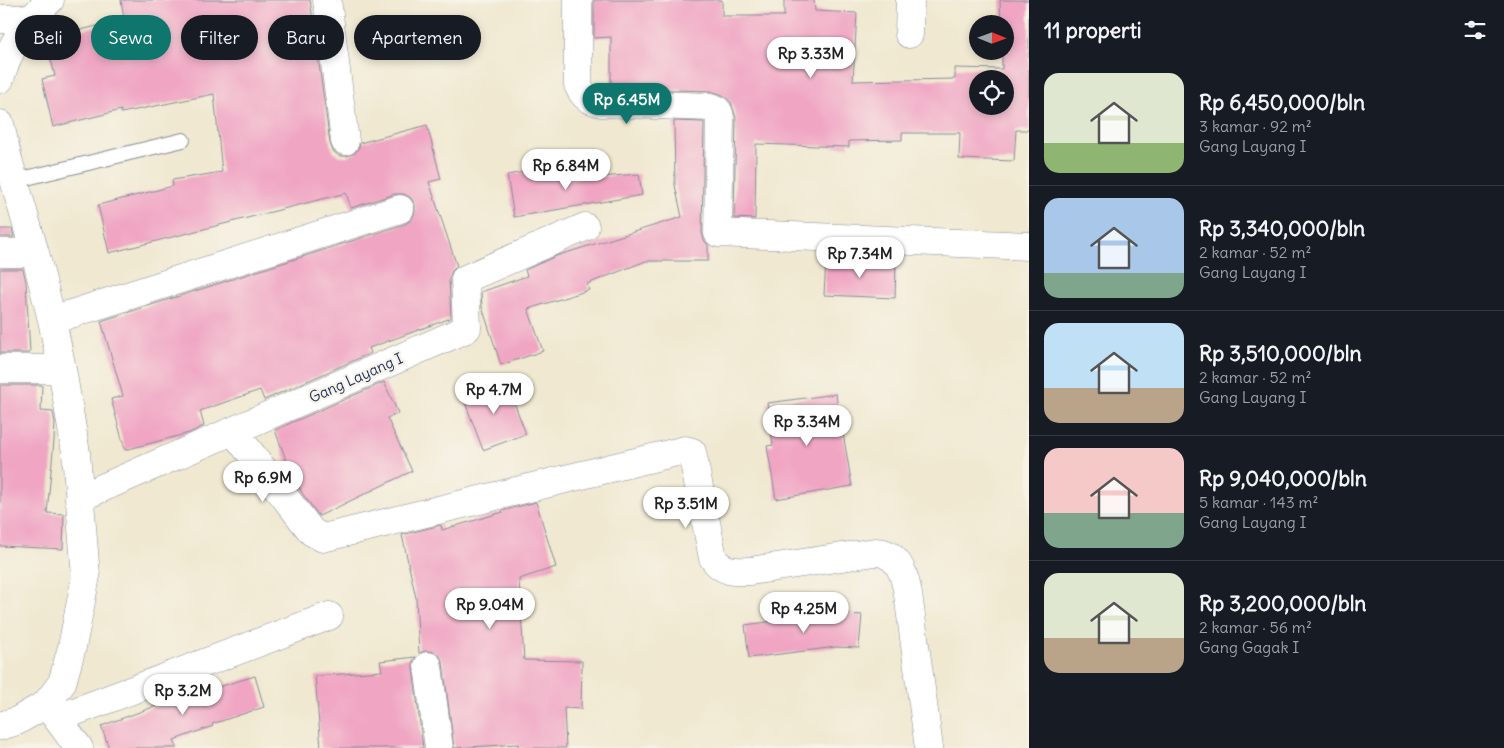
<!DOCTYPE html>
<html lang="id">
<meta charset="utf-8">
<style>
body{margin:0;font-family:Delius,sans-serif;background:#20242c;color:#f1f3f6;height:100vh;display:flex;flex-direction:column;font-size:19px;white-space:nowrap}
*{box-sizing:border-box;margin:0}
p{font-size:16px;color:#9ea1a6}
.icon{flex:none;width:28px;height:28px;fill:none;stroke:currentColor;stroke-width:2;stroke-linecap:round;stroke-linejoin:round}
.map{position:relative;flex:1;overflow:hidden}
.drawer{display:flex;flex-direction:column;background:#171b24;width:475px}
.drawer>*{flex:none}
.guide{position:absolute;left:15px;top:15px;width:475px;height:45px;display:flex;gap:10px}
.needle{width:32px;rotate:91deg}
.fabs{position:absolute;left:969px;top:15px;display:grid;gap:10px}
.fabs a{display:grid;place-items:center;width:45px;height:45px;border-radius:50%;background:#171b24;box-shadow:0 2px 8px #0003;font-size:25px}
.price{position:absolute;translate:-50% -42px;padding:0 11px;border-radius:18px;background:#fff;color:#222;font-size:16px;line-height:32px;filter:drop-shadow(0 1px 2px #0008)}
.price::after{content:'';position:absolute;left:50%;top:30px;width:15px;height:11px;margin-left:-8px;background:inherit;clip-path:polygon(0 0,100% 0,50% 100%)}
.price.selected{background:#0f766e;color:#fff}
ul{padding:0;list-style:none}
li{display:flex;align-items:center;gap:15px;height:125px;padding:0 15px}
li+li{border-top:1px solid #363941}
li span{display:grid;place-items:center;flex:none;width:140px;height:100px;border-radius:15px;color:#555}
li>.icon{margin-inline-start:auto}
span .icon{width:60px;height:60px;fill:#fffc;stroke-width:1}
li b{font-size:21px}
h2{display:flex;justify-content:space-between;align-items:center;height:60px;padding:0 15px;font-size:21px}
.pill{padding:0 18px;border-radius:22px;background:#171b24;box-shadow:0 2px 8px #0003;font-size:18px;line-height:45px}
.pill.selected{background:#0f766e;color:#fff}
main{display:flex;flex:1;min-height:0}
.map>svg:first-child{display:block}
.building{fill:#f0a5c3;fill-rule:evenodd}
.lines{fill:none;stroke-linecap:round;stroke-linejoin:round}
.service-casing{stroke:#868c97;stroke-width:16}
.minor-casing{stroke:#868c97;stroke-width:29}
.service{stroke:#fff;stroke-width:14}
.minor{stroke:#fff;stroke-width:28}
.labels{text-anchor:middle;stroke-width:4.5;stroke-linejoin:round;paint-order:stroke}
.street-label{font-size:15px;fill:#1b2f5e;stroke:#f7f3e8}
</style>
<main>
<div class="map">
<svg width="1029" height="748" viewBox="0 0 1029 748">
<rect width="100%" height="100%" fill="#f7f3e8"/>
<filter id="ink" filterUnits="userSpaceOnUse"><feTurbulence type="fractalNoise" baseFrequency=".02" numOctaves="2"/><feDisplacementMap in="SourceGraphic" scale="10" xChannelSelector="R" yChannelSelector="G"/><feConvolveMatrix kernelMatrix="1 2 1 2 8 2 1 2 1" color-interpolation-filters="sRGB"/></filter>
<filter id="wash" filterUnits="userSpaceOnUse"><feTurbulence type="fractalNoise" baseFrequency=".0096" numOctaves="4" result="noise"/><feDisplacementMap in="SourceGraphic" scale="20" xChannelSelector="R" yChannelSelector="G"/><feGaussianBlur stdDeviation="1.12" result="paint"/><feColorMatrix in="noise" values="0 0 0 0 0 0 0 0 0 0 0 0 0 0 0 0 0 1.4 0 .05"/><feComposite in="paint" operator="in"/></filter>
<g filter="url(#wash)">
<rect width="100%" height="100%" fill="#f0e8d0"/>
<g id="blocks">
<path class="building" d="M121 0H310L330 143 333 151 339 156H347L355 153 359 147 360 143 427 125 441 179 429 182 457 266 452 271 449 279 451 318 369 348 371 353 264 400 260 390 200 411 204 426 189 433 125 450 111 399 123 396 101 321 405 224 412 219 415 212V205L411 198 404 194H395L351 208 346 193 109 253 98 205 173 186 172 180 222 172 214 94 121 113V110L53 127 42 79 55 76 46 39 124 19Z
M594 0H722V16H784V0H814L815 11 857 13 853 81 955 79V68L1002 69V51H1005V24H1001L1000 0H1029V130H1016L1014 161 959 159 960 133H902V140L849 141V147L756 144 755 219 734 218 736 118 731 102 723 95 711 91 611 88V37L594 38ZM978 79H1005V106H978Z
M674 121 704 122 702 233 704 240 708 245V261H646L587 284 589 290 528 309 543 351 501 365 482 307 481 292 527 276 525 270 556 256 682 217 675 185Z
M557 166 560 180 639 174 642 195 514 217 507 175Z
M0 229H12L14 237H0Z
M826 260 896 263 895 298 824 295Z
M0 269H23L26 282 30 353H0Z
M506 381 526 434 483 450 463 397Z
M384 382 398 413 387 418 412 471 319 516 302 493 293 472 291 473 275 430Z
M0 385H42L41 411 53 412 55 423 54 440 47 513 64 514 63 549 0 546Z
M836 394 841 433H843L852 486 776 499 767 446 773 445 767 403Z
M536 502 556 567 519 579 524 660 582 661 581 709 564 708 566 748H518V744L454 748 443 663 440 656 434 652 426 651 419 653 416 598 402 535 441 525 442 530 503 512 502 511Z
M833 613 862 615 859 648 836 647 749 658 745 625Z
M416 657 413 661V668L423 748H321L315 676 382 671 380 661Z
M255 676 264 707 212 724 213 726 174 740 177 748H109L101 726 200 690 201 692Z"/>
</g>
</g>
<g filter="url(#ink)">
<use href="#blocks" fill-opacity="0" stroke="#868c97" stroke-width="1"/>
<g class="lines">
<defs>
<path id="service" d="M14 181 183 140"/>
<path id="minor" d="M327 0 345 141
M578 0V85C584 98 589 100 602 103L710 107C717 108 720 112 720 119L718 233 1029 246
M0 19H30
M909 34 910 0
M0 79C9 46 26 23 50 0
M0 124 8 159 35 253 52 320 62 369 76 453 86 576 72 647 62 683 46 704 17 721 0 726
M0 253H35
M52 320 400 209
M0 369H62
M234 432 312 532 323 538 685 450 692 452 713 558C722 572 735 572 750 571L875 552C901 552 906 580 909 601L929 748
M79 498 464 330 467 328 465 279 585 227
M428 666 439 748
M47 705 79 748
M58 718 329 616"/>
</defs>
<use href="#service" class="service-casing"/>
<use href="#minor" class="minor-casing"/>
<use href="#service" class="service"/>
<use href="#minor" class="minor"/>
</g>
</g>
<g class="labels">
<g class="street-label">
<text transform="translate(356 378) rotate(-24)" y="5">Gang Layang I</text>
</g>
</g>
</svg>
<div class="fabs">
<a><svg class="needle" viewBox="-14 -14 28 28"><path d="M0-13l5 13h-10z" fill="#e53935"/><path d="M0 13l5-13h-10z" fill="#9ea1a6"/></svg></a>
<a><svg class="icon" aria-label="locate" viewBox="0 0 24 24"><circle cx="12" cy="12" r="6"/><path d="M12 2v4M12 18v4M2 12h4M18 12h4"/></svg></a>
</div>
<b class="price" style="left:811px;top:79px">Rp 3.33M</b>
<b class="price selected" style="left:627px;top:125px">Rp 6.45M</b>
<b class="price" style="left:566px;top:191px">Rp 6.84M</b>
<b class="price" style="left:860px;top:279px">Rp 7.34M</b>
<b class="price" style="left:494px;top:415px">Rp 4.7M</b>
<b class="price" style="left:807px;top:447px">Rp 3.34M</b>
<b class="price" style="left:263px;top:503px">Rp 6.9M</b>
<b class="price" style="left:686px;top:529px">Rp 3.51M</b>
<b class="price" style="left:490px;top:630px">Rp 9.04M</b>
<b class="price" style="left:804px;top:634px">Rp 4.25M</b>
<b class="price" style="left:183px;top:716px">Rp 3.2M</b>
<div class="guide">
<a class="pill">Beli</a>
<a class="pill selected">Sewa</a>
<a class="pill">Filter</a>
<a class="pill">Baru</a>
<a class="pill">Apartemen</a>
</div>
</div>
<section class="drawer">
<h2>11 properti<svg class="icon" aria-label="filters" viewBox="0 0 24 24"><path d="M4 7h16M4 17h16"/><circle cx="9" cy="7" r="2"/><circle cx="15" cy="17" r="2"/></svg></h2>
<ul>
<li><span style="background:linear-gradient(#dfe7d0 70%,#8fb573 0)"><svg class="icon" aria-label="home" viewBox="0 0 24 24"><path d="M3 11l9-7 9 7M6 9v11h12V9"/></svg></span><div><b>Rp 6,450,000/bln</b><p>3 kamar · 92 m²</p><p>Gang Layang I</p></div></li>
<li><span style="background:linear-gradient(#a9c7e8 75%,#7fa58c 0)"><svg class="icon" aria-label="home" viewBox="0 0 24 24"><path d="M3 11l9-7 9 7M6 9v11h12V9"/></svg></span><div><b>Rp 3,340,000/bln</b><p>2 kamar · 52 m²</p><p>Gang Layang I</p></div></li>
<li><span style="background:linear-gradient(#bfe0f5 65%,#b9a48a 0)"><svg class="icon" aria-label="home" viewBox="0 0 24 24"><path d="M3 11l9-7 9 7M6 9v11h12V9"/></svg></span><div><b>Rp 3,510,000/bln</b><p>2 kamar · 52 m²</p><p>Gang Layang I</p></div></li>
<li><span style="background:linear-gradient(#f6c9c9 65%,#7fa58c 0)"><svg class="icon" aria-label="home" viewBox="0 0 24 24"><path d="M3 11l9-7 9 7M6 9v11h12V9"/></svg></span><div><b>Rp 9,040,000/bln</b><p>5 kamar · 143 m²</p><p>Gang Layang I</p></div></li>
<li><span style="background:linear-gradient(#dfe7d0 65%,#b9a48a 0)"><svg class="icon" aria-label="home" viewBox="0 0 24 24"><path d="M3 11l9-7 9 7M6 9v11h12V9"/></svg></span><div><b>Rp 3,200,000/bln</b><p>2 kamar · 56 m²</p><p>Gang Gagak I</p></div></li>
</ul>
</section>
</main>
